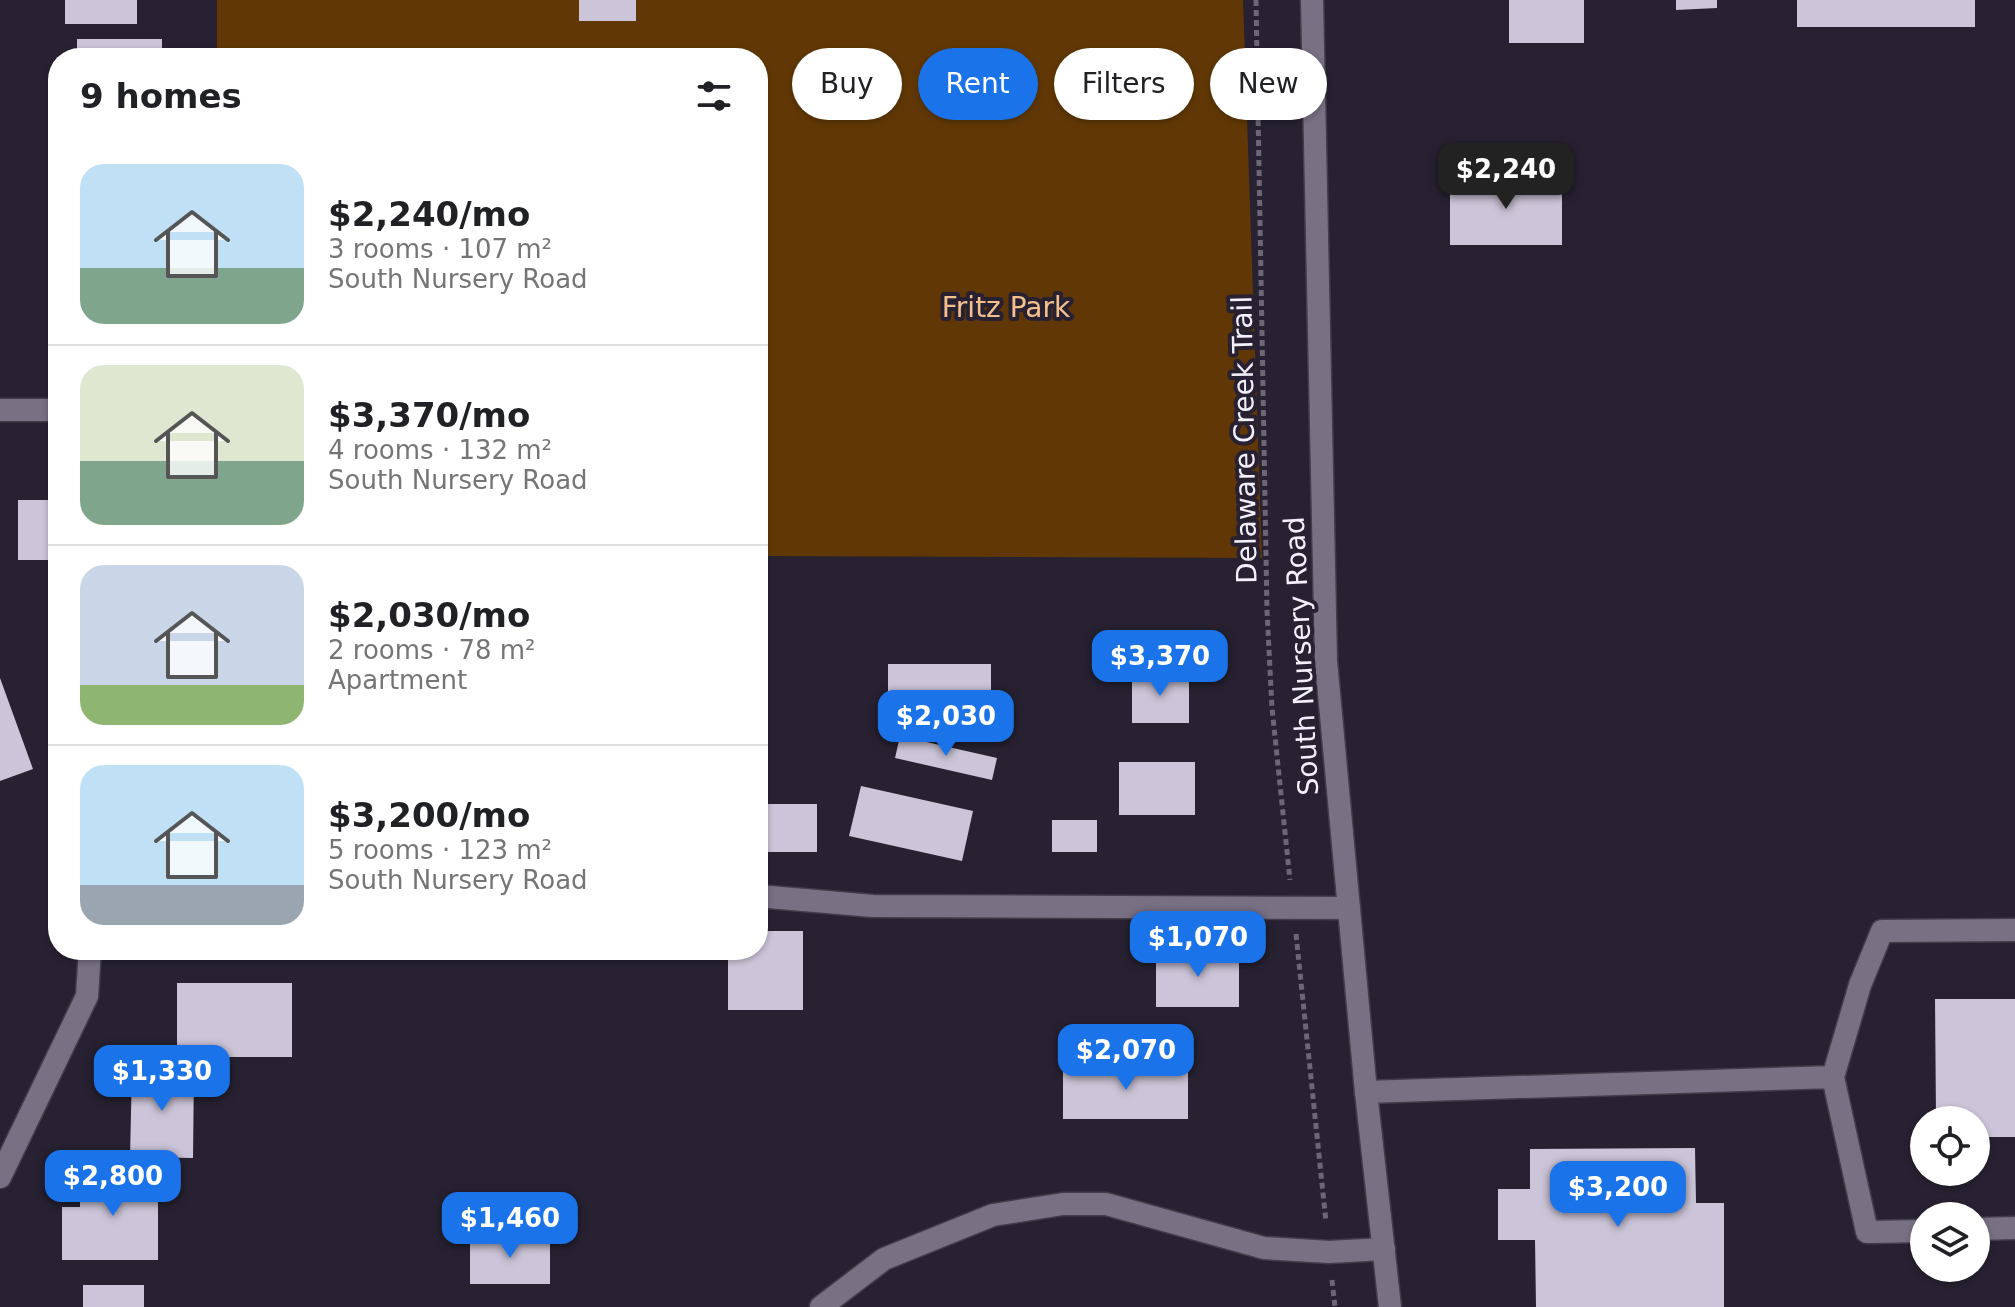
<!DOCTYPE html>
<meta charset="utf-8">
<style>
body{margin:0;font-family:"DejaVu Sans",sans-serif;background:#f2f2f2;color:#202124;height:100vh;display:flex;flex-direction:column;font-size:30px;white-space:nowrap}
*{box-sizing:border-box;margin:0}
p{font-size:26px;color:#757577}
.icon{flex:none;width:44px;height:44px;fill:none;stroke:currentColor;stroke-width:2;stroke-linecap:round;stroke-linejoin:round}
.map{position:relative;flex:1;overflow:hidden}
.side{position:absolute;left:48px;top:48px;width:720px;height:912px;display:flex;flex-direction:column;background:#fff;border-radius:32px;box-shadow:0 2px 6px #0004}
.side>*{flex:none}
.guide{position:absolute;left:792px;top:48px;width:760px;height:72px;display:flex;gap:16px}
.buttons{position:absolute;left:1910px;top:1106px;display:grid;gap:16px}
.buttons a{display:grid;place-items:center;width:80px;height:80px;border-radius:50%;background:#fff;box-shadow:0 2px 6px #0004;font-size:40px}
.price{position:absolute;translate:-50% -68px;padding:0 18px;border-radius:16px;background:#1a73e8;color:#fff;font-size:26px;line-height:52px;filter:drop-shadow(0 2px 4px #0008)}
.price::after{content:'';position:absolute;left:50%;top:48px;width:24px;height:18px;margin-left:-12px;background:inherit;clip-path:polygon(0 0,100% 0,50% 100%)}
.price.active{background:#222;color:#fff}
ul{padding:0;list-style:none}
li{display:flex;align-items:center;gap:24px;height:200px;padding:0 32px}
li+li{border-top:2px solid #e0e0e0}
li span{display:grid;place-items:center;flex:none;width:224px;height:160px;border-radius:24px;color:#555}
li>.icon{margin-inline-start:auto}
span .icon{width:96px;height:96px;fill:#fffc;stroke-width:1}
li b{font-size:34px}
h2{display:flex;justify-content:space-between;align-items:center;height:96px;padding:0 32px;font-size:34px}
.pill{padding:0 28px;border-radius:36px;background:#fff;box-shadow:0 2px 6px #0004;font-size:28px;line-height:72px}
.pill.active{background:#1a73e8;color:#fff}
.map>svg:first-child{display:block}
.green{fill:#613805}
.building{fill:#ccc4d8}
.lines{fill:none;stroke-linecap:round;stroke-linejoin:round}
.service-casing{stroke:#423d4a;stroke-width:25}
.minor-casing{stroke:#423d4a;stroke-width:25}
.tertiary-casing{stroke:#423d4a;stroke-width:25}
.path{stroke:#6c6675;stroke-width:5;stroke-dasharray:6 4;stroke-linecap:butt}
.service{stroke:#787184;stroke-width:22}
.minor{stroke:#787184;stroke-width:22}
.tertiary{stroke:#787184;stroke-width:22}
.labels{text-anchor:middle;stroke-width:8;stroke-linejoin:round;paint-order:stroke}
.park-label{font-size:28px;fill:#f5c08e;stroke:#272131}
.street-label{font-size:28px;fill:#f4f0fb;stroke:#272131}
</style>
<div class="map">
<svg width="2015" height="1307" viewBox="0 0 2015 1307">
<rect width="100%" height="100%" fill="#272131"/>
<path class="green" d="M217 0H1243L1262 558 758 556V58H217Z"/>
<path class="building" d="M65 0H137V24H65Z
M579 0H636V21H579Z
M1509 0H1584V43H1509Z
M1676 0H1717V8L1676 10Z
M1797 0H1975V27H1797Z
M77 39H162V58H77Z
M1450 177H1562V245H1450Z
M18 500H58V560H18Z
M888 664H991V698H888Z
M1132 673H1189V723H1132Z
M0 678 33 769 0 781Z
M900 736 997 758 992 780 895 758Z
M1119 762H1195V815H1119Z
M861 786 973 811 962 861 849 836Z
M758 804H817V852H758Z
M1052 820H1097V852H1052Z
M758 931H803V1010H728V950H758Z
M223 950H301V957H223Z
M1156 951H1239V1007H1156Z
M177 983H292V1057H177Z
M1935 999H2015V1137H1976V1120H1936Z
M1063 1066H1188V1119H1063Z
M132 1068 194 1069 193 1158 130 1157Z
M1695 1148 1696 1203H1724V1307H1536L1535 1240H1498V1189H1530V1149Z
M80 1171H158V1260H62V1207H80Z
M470 1236H550V1284H470Z
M83 1285H144V1307H83Z"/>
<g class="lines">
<defs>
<path id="service" d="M758 896 873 906 1349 908
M1366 1092 1833 1077
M1976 1229 2015 1228
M1924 1231 1867 1232 1833 1077 1860 985 1882 931 2015 930
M821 1307 884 1259 993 1215 1063 1204H1106L1264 1248 1329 1252 1384 1249"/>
<path id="minor" d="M0 410H58
M0 1177 87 996 90 950"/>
<path id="tertiary" d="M1312 0 1326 661 1366 1092 1390 1307"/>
</defs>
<use href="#service" class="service-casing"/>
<use href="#minor" class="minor-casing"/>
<use href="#tertiary" class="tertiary-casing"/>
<path class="path" d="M1256 0 1267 611 1272 708 1290 880
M1296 934 1326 1222
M1332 1280 1335 1307"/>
<use href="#service" class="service"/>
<use href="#minor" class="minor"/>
<use href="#tertiary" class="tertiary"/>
</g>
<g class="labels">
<g class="park-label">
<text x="1006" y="317">Fritz Park</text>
</g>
<g class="street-label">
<text transform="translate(1244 440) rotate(-91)" y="10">Delaware Creek Trail</text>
<text transform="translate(1301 656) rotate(-93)" y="10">South Nursery Road</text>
</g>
</g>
</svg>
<div class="buttons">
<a><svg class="icon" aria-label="locate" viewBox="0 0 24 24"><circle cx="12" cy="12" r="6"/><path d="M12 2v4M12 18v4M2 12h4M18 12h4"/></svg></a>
<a><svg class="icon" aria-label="layers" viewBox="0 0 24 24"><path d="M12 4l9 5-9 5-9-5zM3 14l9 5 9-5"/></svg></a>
</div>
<b class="price active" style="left:1506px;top:211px">$2,240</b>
<b class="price" style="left:1160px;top:698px">$3,370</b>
<b class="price" style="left:946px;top:758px">$2,030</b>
<b class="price" style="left:1198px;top:979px">$1,070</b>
<b class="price" style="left:1126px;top:1092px">$2,070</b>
<b class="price" style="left:162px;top:1113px">$1,330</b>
<b class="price" style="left:113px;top:1218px">$2,800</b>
<b class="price" style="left:1618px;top:1229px">$3,200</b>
<b class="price" style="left:510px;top:1260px">$1,460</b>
<div class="guide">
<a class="pill">Buy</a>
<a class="pill active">Rent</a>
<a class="pill">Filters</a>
<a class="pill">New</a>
</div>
<section class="side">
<h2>9 homes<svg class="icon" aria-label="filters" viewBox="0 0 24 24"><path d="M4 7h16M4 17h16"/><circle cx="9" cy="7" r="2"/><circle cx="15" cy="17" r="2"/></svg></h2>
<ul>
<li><span style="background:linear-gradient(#bfe0f5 65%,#7fa58c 0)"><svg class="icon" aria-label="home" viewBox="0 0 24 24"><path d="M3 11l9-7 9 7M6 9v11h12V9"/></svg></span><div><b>$2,240/mo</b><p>3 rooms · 107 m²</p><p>South Nursery Road</p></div></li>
<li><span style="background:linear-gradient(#dfe7d0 60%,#7fa58c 0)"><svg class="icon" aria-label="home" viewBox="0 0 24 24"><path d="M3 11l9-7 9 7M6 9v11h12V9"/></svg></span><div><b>$3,370/mo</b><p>4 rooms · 132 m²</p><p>South Nursery Road</p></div></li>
<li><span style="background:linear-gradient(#c9d6e8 75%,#8fb573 0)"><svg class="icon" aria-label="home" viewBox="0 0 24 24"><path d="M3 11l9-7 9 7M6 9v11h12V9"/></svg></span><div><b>$2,030/mo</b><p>2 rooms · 78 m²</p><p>Apartment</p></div></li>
<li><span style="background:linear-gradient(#bfe0f5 75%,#9aa5b1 0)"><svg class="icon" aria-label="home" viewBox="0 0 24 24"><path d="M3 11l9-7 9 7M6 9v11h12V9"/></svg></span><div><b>$3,200/mo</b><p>5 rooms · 123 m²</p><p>South Nursery Road</p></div></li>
</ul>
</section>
</div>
